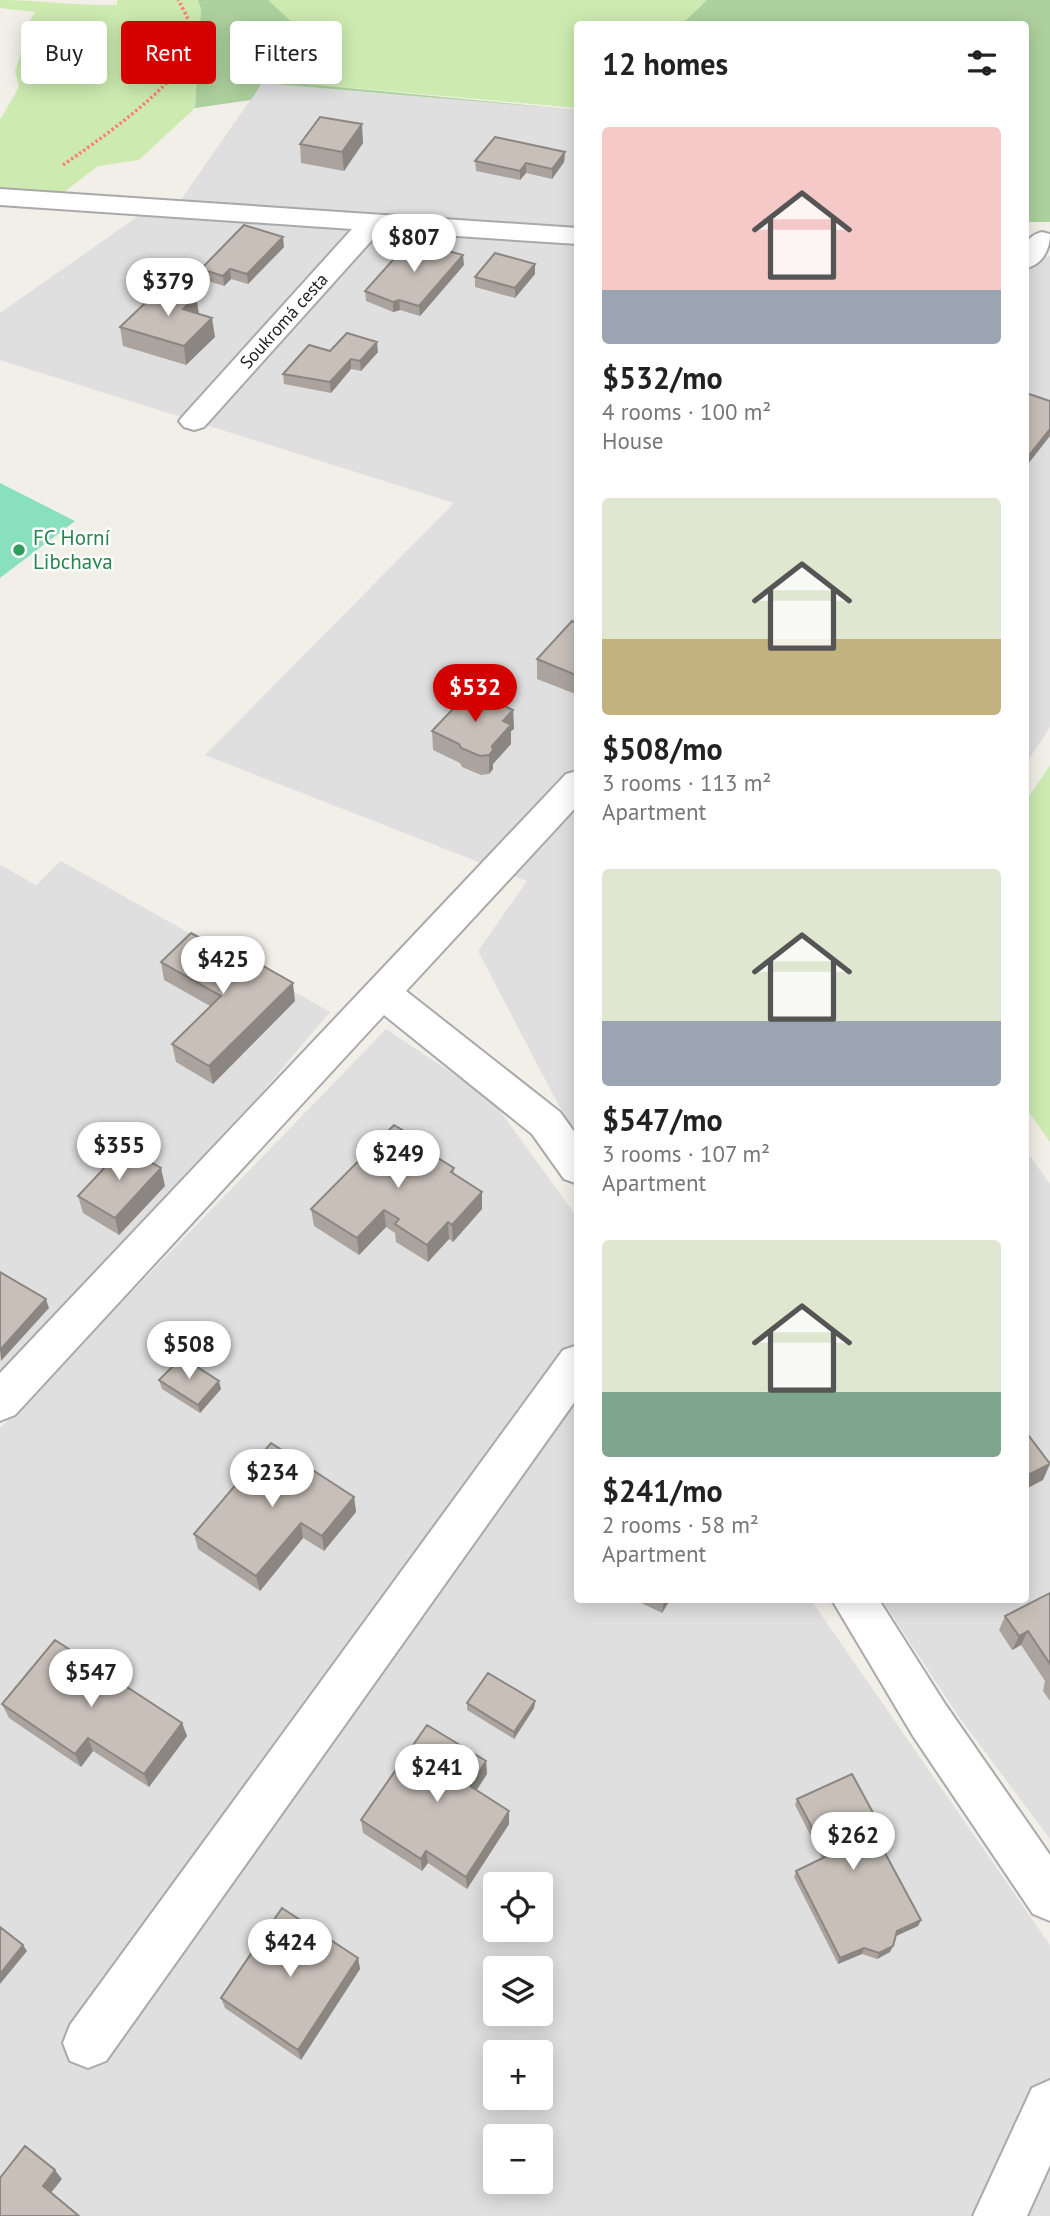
<!DOCTYPE html>
<meta charset="utf-8">
<style>
body{margin:0;font-family:"PT Sans",sans-serif;background:#f6f6f6;color:#222;height:100vh;display:flex;flex-direction:column;font-size:26px;white-space:nowrap}
*{box-sizing:border-box;margin:0}
p{font-size:23px;color:#767676}
.icon{flex:none;width:38px;height:38px;fill:none;stroke:currentColor;stroke-width:2;stroke-linecap:round;stroke-linejoin:round}
.map{position:relative;flex:1;overflow:hidden}
.details{position:absolute;left:574px;top:21px;width:455px;height:1582px;display:flex;flex-direction:column;background:#fff;border-radius:7px;box-shadow:0 4px 18px #0003}
.details>*{flex:none}
.top-card{position:absolute;left:21px;top:21px;width:448px;height:63px;display:flex;gap:14px}
.buttons{position:absolute;left:483px;top:1872px;display:grid;gap:14px}
.buttons a{display:grid;place-items:center;width:70px;height:70px;border-radius:7px;background:#fff;box-shadow:0 4px 18px #0003;font-size:35px}
.price{position:absolute;translate:-50% -60px;padding:0 16px;border-radius:24px;background:#fff;color:#222;font-size:23px;line-height:46px;filter:drop-shadow(0 2px 4px #0008)}
.price::after{content:'';position:absolute;left:50%;top:42px;width:21px;height:16px;margin-left:-10px;background:inherit;clip-path:polygon(0 0,100% 0,50% 100%)}
.price.current{background:#d40000;color:#fff}
ul{padding:0;list-style:none}
li{display:grid;align-content:center;gap:14px;height:371px;padding:0 28px}
li span{display:grid;place-items:center;height:217px;border-radius:7px;color:#555}
li>.icon{margin-inline-start:auto}
span .icon{width:126px;height:126px;fill:#fffc;stroke-width:1}
li b{font-size:30px}
h2{display:flex;justify-content:space-between;align-items:center;height:84px;padding:0 28px;font-size:30px}
.tag{padding:0 24px;border-radius:7px;background:#fff;box-shadow:0 4px 18px #0003;font-size:24px;line-height:63px}
.tag.current{background:#d40000;color:#fff}
.map>svg:first-child{display:block}
.residential{fill:#e0dfdf;fill-rule:evenodd}
.grass{fill:#cdebb0}
.forest{fill:#add19e}
.pitch{fill:#88e0be}
.lines{fill:none;stroke-linecap:round;stroke-linejoin:round}
.minor-casing{stroke:#a9a9a9;stroke-width:4}
.path{stroke:#fa8072;stroke-width:3.5;stroke-dasharray:2.5 2.5;stroke-linecap:butt}
.minor{fill:#fff;fill-rule:evenodd}
.wall{fill:#aba49e}
.shaded-wall{fill:#8b8681}
.building{fill:#c7bfb8;stroke:#8b8681;stroke-width:2}
.leisure-dot{fill:#2e9e5b;stroke:#fff;stroke-width:2.5}
.labels{text-anchor:middle;stroke-width:5;stroke-linejoin:round;paint-order:stroke}
.far-street-label{font-size:18px;fill:#222;stroke:#fff}
.leisure-label{font-size:21px;fill:#27864d;stroke:#fff;text-anchor:start}
</style>
<div class="map">
<svg width="1050" height="2216" viewBox="0 0 1050 2216">
<rect width="100%" height="100%" fill="#f2efe9"/>
<path class="residential" d="M262 83 577 110V1134L558 1104 478 951 527 881 205 755 454 503 0 360V313L147 210 173 211Z
M1050 256V727L1026 764V259Z
M61 861 330 1012 148 1227 0 1382V865L36 885Z
M386 1029 492 1100 577 1217 578 1600H811L1050 1945V2216H0V1428ZM495 1885H541V1930H495ZM495 1969H541V2014H495ZM495 2053H541V2098H495ZM495 2137H541V2182H495Z
M1026 1151 1050 1184V1839L959 1717 882 1600H1026Z"/>
<path class="grass" d="M0 0C39 0 77 6 117 5V0H198L201 9 195 108 139 160 98 166 64 192 0 189V120L19 87 15 71 25 41 22 34 35 12 0 8Z
M268 0H707L682 24H578L577 108 275 81Z
M1050 765V1142L1026 1108V801Z"/>
<path class="forest" d="M198 0H268L296 26 276 81 577 110 262 83 251 100 195 108 201 9Z
M707 0H1050V222H1026V24H682Z"/>
<path class="pitch" d="M0 483 75 521 0 578Z"/>
<g class="lines">
<defs>
<path id="minor" d="M0 189 578 228V244L380 231 204 427 194 430 184 427 179 421 184 415 352 229 0 205Z
M1042 232 1050 234C1050 250 1042 265 1026 268 1026 251 1022 237 1042 232Z
M578 771V805L406 991 560 1112 578 1137V1184L564 1179 532 1134 384 1015 15 1415 0 1421V1373L566 774Z
M578 1345V1397L106 2061 88 2068 70 2061 63 2043 70 2025 563 1350Z
M832 1600H879L945 1704 1050 1855V1921L1033 1914 913 1736Z
M1050 2080V2165L1027 2216H973L1032 2088Z"/>
</defs>
<use href="#minor" class="minor-casing"/>
<path class="path" d="M63 165C96 142 176 87 190 50 196 33 187 15 178 0"/>
<use href="#minor" class="minor"/>
</g>
<path class="wall" d="M363 143 344 171 301 163 300 144Z
M565 152 564 162 552 179 526 173 520 180 476 171 475 161Z
M284 247 248 284 231 279 224 286 202 279 201 269Z
M535 264V274L515 298 475 287V277Z
M464 265 420 316 400 310 393 312 366 301 365 291Z
M196 296 199 314 215 337 186 365 123 346 120 327Z
M330 351 378 352 361 371 351 369 331 393 284 384 283 374Z
M1026 393 1050 401 1028 464H1026Z
M578 624V695L537 679V659Z
M513 710 514 729 511 731V744L493 764V769L489 774 481 775 462 767 460 763 433 750 432 731Z
M161 962 295 1001 213 1084 176 1062 172 1044 210 1006 164 980Z
M421 1148 454 1168V1175L482 1192V1209L453 1242 449 1239 428 1262 396 1242 395 1233 386 1227 359 1255 314 1226 311 1209Z
M165 1186 119 1235 83 1213 78 1196Z
M159 1380 221 1389 200 1413 162 1389Z
M354 1497 356 1512 324 1551 303 1538 260 1591 198 1549 194 1534Z
M1050 1593V1701L1043 1691 1045 1681 1021 1645 1012 1650 999 1630 1005 1616Z
M635 1600H670L662 1613Z
M535 1701 534 1708 514 1739 467 1710V1703Z
M2 1704 182 1723 187 1736 149 1787 93 1751 81 1767 9 1718Z
M486 1761 487 1774 476 1790 509 1824 467 1889 428 1863 422 1871 363 1833 361 1820Z
M797 1799 882 1840 879 1842 921 1920 918 1926 895 1936 890 1952 877 1959 862 1954 838 1964 794 1877 796 1871 822 1858 795 1805Z
M358 1958 360 1969 301 2060 225 2008 221 1998Z"/>
<path class="shaded-wall" d="M362 124 363 143 344 171 342 152Z
M565 152 564 162 552 179V169Z
M526 163V173L520 180V171Z
M283 237 284 247 248 284 247 274Z
M463 255 464 265 420 316 419 306Z
M535 264V274L515 298V288Z
M230 269 231 279 224 286 223 276Z
M196 296 199 315 183 309Z
M399 300 400 310 393 312V302Z
M212 318 215 337 186 365 184 346Z
M377 342 378 352 361 371 360 361Z
M351 359V369L331 393 330 382Z
M1050 429V436L1028 464 1030 454Z
M513 710 514 729 511 731V744L493 764V769L489 774V755L492 746 503 721Z
M293 983 295 1001 213 1084 209 1066Z
M161 1168 165 1186 119 1235 115 1218Z
M482 1192V1209L453 1242 452 1225Z
M384 1210 386 1227 359 1255 357 1238Z
M448 1222 449 1239 428 1262 427 1245Z
M46 1299 49 1308 1 1361 0 1350Z
M219 1381 221 1389 200 1413 198 1405Z
M1050 1464 1043 1480 1026 1489V1476Z
M354 1497 356 1512 324 1551 322 1536Z
M301 1523 303 1538 260 1591 256 1576Z
M664 1600H670L662 1613Z
M1028 1631 1021 1645 1012 1650 1019 1636Z
M535 1701 534 1708 514 1739V1732Z
M182 1723 187 1736 149 1787 144 1774Z
M88 1738 93 1751 81 1767 75 1754Z
M486 1761 487 1774 471 1799 470 1786Z
M509 1811V1824L467 1889 466 1877Z
M884 1833 882 1840 874 1844 877 1838Z
M426 1851 428 1863 422 1871 421 1859Z
M921 1920 918 1926 894 1937 897 1931Z
M23 1945 27 1951 0 1984V1974Z
M893 1946 890 1952 877 1959 879 1953Z
M864 1948 862 1954 838 1964 840 1958Z
M358 1958 360 1969 301 2060 298 2050Z
M55 2170 62 2179 50 2194 43 2186Z"/>
<path class="building" d="M320 117 362 124 342 152 300 144Z
M495 137 565 152 552 169 526 163 520 171 475 161Z
M244 225 283 237 247 274 230 269 223 276 201 269Z
M410 241 463 255 419 306 399 300 393 302 365 291Z
M495 253 535 264 515 288 475 277Z
M163 286 196 296 183 309 212 318 184 346 120 327Z
M347 333 377 342 360 361 351 359 330 382 283 374 309 345 330 351Z
M1026 393 1050 401V429L1030 454 1026 453Z
M572 621 578 624V676L537 659Z
M470 691 513 710 503 721 511 725 492 746 493 750 489 755 480 756 461 748 459 744 432 731Z
M191 933 251 966 256 962 293 983 209 1066 172 1044 221 996 161 962Z
M394 1125 421 1141 417 1145 454 1168 451 1172 482 1192 452 1225 448 1222 427 1245 395 1224 399 1219 384 1210 357 1238 311 1209Z
M124 1147 161 1168 115 1218 78 1196Z
M0 1272 46 1299 0 1350Z
M182 1357 219 1381 198 1405 159 1380Z
M1026 1432 1050 1464 1026 1476Z
M271 1443 354 1497 322 1536 301 1523 256 1576 194 1534Z
M1050 1593V1664L1028 1631 1019 1636 1005 1616Z
M55 1640 182 1723 144 1774 88 1738 75 1754 2 1704Z
M488 1673 535 1701 514 1732 467 1703Z
M427 1725 486 1761 470 1786 509 1811 466 1877 426 1851 421 1859 361 1820Z
M852 1774 884 1833 877 1838 921 1920 897 1931 893 1946 879 1953 864 1948 840 1958 796 1871 827 1856 797 1799Z
M282 1908 358 1958 298 2050 221 1998Z
M0 1927 23 1945 0 1974Z
M25 2146 55 2170 43 2186 79 2216H0V2178Z"/>
<circle class="leisure-dot" cx="19" cy="550" r="7"/>
<g class="labels">
<g class="far-street-label">
<text transform="translate(284 321) rotate(-48)" y="6">Soukromá cesta</text>
</g>
<g class="leisure-label">
<text x="33" y="545">FC Horní<tspan x="33" dy="24">Libchava</tspan></text>
</g>
</g>
</svg>
<div class="buttons">
<a><svg class="icon" aria-label="locate" viewBox="0 0 24 24"><circle cx="12" cy="12" r="6"/><path d="M12 2v4M12 18v4M2 12h4M18 12h4"/></svg></a>
<a><svg class="icon" aria-label="layers" viewBox="0 0 24 24"><path d="M12 4l9 5-9 5-9-5zM3 14l9 5 9-5"/></svg></a>
<a>+</a>
<a>−</a>
</div>
<b class="price" style="left:414px;top:274px">$807</b>
<b class="price" style="left:168px;top:318px">$379</b>
<b class="price current" style="left:475px;top:724px">$532</b>
<b class="price" style="left:223px;top:996px">$425</b>
<b class="price" style="left:119px;top:1182px">$355</b>
<b class="price" style="left:398px;top:1190px">$249</b>
<b class="price" style="left:189px;top:1381px">$508</b>
<b class="price" style="left:272px;top:1509px">$234</b>
<b class="price" style="left:91px;top:1709px">$547</b>
<b class="price" style="left:437px;top:1804px">$241</b>
<b class="price" style="left:853px;top:1872px">$262</b>
<b class="price" style="left:290px;top:1979px">$424</b>
<div class="top-card">
<a class="tag">Buy</a>
<a class="tag current">Rent</a>
<a class="tag">Filters</a>
</div>
<section class="details">
<h2>12 homes<svg class="icon" aria-label="filters" viewBox="0 0 24 24"><path d="M4 7h16M4 17h16"/><circle cx="9" cy="7" r="2"/><circle cx="15" cy="17" r="2"/></svg></h2>
<ul>
<li><span style="background:linear-gradient(#f6c9c9 75%,#9aa5b1 0)"><svg class="icon" aria-label="home" viewBox="0 0 24 24"><path d="M3 11l9-7 9 7M6 9v11h12V9"/></svg></span><div><b>$532/mo</b><p>4 rooms · 100 m²</p><p>House</p></div></li>
<li><span style="background:linear-gradient(#dfe7d0 65%,#c2b280 0)"><svg class="icon" aria-label="home" viewBox="0 0 24 24"><path d="M3 11l9-7 9 7M6 9v11h12V9"/></svg></span><div><b>$508/mo</b><p>3 rooms · 113 m²</p><p>Apartment</p></div></li>
<li><span style="background:linear-gradient(#dfe7d0 70%,#9aa5b1 0)"><svg class="icon" aria-label="home" viewBox="0 0 24 24"><path d="M3 11l9-7 9 7M6 9v11h12V9"/></svg></span><div><b>$547/mo</b><p>3 rooms · 107 m²</p><p>Apartment</p></div></li>
<li><span style="background:linear-gradient(#dfe7d0 70%,#7fa58c 0)"><svg class="icon" aria-label="home" viewBox="0 0 24 24"><path d="M3 11l9-7 9 7M6 9v11h12V9"/></svg></span><div><b>$241/mo</b><p>2 rooms · 58 m²</p><p>Apartment</p></div></li>
</ul>
</section>
</div>
